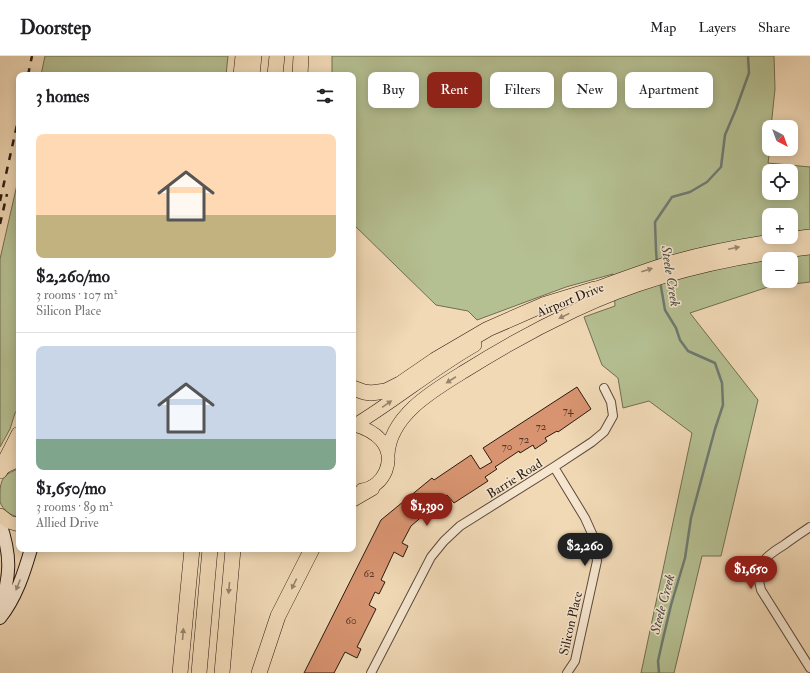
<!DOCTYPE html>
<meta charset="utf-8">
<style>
body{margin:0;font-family:"IM FELL Double Pica",serif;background:#f2f2f2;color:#202124;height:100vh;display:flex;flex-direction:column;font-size:15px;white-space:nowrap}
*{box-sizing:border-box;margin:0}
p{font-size:13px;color:#757577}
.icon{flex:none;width:22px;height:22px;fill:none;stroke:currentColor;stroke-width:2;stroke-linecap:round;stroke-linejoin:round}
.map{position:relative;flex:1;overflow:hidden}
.drawer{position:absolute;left:16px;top:16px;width:340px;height:480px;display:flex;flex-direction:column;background:#fff;border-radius:8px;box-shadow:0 2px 10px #0003}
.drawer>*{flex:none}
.guide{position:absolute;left:368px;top:16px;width:380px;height:36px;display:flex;gap:8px}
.needle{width:26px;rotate:139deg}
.fabs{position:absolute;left:762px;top:64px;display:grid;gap:8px}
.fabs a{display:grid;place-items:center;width:36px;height:36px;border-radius:8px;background:#fff;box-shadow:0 2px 10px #0003;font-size:20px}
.price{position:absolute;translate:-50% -34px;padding:0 9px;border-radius:14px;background:#8f2418;color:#fff;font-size:13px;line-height:26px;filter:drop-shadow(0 1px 2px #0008)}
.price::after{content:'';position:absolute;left:50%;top:24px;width:12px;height:9px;margin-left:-6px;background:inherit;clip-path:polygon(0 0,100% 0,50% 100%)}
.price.selected{background:#222;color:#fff}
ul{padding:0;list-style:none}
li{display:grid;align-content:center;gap:8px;height:212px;padding:0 20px}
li+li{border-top:1px solid #e0e0e0}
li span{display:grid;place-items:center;height:124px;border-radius:8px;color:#555}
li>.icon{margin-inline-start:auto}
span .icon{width:72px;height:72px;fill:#fffc;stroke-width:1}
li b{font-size:17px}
h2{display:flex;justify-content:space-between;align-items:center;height:48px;padding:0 20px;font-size:17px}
.chip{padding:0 14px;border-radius:8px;background:#fff;box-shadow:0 2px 10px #0003;font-size:14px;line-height:36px}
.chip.selected{background:#8f2418;color:#fff}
header{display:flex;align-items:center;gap:24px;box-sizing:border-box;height:56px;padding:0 20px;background:#fff;border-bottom:1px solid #e0e0e0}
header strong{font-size:19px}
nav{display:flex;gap:22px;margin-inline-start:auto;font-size:14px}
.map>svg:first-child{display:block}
.green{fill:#b5c092;stroke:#706e52;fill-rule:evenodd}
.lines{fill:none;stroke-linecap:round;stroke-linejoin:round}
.stream{stroke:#6e7a72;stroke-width:2.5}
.building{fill:#d89470;stroke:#2a1b11}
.minor-casing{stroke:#5c4a3a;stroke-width:10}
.secondary-casing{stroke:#2a1b11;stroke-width:14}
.primary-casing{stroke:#2a1b11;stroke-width:14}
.motorway-casing{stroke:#2a1b11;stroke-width:16}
.minor{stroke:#f6e6d0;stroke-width:8}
.secondary{stroke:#f6e6d0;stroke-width:12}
.primary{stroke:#f1d9b6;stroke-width:13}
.motorway{stroke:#f1d9b6;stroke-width:15}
.rail{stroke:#2a1b11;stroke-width:2.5;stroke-dasharray:7 7;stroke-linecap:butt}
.oneway{fill:#97846c}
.oneway2{fill:#9a8b7a}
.labels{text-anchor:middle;stroke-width:3;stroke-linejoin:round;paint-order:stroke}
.number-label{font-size:11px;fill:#563929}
.street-label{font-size:13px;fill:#2a1b11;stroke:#f6e6d0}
.water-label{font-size:14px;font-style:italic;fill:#4c4a42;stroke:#f6e6d0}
</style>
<header>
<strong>Doorstep</strong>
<nav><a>Map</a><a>Layers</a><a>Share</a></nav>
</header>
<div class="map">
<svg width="810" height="617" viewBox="0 0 810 617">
<rect width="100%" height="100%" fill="#f1d9b6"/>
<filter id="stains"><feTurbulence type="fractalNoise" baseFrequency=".005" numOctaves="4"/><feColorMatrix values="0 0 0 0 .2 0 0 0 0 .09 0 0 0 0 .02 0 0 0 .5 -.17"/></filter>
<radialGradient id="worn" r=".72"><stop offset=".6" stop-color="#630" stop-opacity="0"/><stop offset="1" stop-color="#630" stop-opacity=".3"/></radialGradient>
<path class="green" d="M45 0H228L226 19H41Z
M332 0H774L775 33 771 71H769L770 93 768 107 810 111V226L768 231 690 257 758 344 721 500H702L674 617H641L692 377 649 345 623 352 618 322 602 309 584 261 615 250 613 218 566 231 477 264 468 255 436 249 353 168V19H332ZM769 115H791V137H769ZM769 159H791V181H769ZM769 203H791V225H769Z
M19 120V352L15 357 10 373 0 391V203Z
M18 413H19V461C11 460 3 454 0 446 0 443 0 439 0 436 0 431 1 426 4 421 8 417 13 415 18 413Z"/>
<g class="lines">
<path class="stream" d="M657 207 656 194 655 166 672 141 690 136 707 126 721 111 725 79 736 53 749 17 748 0
M659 617 658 605 662 587 671 549 685 502 691 462 715 373 723 349 722 327 715 307 688 295 680 284 676 272 665 254 660 225"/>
</g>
<path class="building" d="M577 331 591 353 558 376 557 375 545 382 547 385 535 393 533 389 520 397 519 395 495 411 497 413 485 421 488 425 454 447 447 439 435 449 439 454 429 463 425 458 411 470 402 487 408 490 403 501 394 496 381 524 385 526 379 538 375 536 369 549 376 553 357 591 361 593 357 602 345 596 334 617H304L381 464 432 422 434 424 471 399 480 413 492 406 483 392Z"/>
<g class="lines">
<defs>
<path id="minor" d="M554 411 585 462 594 482 597 505 575 605 567 617
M810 471C801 477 792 483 784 489 764 501 754 509 761 534L810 612
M371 617 431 501 444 485 460 470 554 411 592 386 604 376 613 360 611 346 604 332"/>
<path id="secondary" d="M0 467C12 501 10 520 0 554
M0 562C16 542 24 517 31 493"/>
<path id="primary" d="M586 236C616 225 645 214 675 205 719 193 765 185 810 180
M355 369C396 344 433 313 475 289
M353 370 355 369C365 372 374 376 381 384 397 403 384 431 362 434
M388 399C390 359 434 334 465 315 500 293 536 273 574 255 647 220 729 201 810 192
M0 415C5 409 11 407 19 405
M0 459 9 466 19 469"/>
<path id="motorway" d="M241 19 243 0
M252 19 254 0
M275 19 277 0
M300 19 301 0
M353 332 364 336 371 337 386 335 400 328 435 304 488 273 543 249 595 233
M353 369H354
M0 415 19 378
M353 443 372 432
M180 617 192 493
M199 617 210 493
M222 617 233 493
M259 617 278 560 312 493"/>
</defs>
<use href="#minor" class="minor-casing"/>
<use href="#secondary" class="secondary-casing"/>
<use href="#primary" class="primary-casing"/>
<use href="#motorway" class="motorway-casing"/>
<use href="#minor" class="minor"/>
<use href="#secondary" class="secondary"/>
<use href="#primary" class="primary"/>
<use href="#motorway" class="motorway"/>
<path class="rail" d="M28 19 32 0
M0 145 19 60
M0 168 7 138"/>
</g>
<defs><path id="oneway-solid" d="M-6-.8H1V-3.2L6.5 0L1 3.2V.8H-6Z"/></defs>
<g class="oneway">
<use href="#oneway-solid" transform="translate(734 192) rotate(-12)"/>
<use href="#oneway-solid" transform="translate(647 214) rotate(-18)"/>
<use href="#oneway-solid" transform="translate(564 260) rotate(154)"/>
<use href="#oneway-solid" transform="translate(451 324) rotate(147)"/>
<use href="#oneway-solid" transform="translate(387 348) rotate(-35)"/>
<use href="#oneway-solid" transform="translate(294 528) rotate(116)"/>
<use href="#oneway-solid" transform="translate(229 532) rotate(95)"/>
<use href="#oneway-solid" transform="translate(183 578) rotate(-85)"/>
</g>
<use class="oneway2" href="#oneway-solid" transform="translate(18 529) rotate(112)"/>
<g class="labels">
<g class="number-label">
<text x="568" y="358">74</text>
<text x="541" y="374">72</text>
<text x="524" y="387">72</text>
<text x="507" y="394">70</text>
<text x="369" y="521">62</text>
<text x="351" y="568">60</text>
</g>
<g class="street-label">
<text transform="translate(570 243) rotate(-22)" y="5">Airport Drive</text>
<text transform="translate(514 422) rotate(-32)" y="5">Barrie Road</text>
<text transform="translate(570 567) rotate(-77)" y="5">Silicon Place</text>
</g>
<g class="water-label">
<text transform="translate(671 220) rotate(81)" y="5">Steele Creek</text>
<text transform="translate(662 548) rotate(-75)" y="5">Steele Creek</text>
</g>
</g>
<rect width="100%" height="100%" filter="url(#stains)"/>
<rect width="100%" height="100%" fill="url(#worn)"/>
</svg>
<div class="fabs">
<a><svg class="needle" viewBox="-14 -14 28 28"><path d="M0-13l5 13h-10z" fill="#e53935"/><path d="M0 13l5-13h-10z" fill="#757577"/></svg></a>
<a><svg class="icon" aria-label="locate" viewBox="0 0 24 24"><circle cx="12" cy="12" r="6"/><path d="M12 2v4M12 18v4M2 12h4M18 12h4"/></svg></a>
<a>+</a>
<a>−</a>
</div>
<b class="price" style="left:427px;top:471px">$1,390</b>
<b class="price selected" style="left:585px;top:511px">$2,260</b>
<b class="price" style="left:751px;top:534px">$1,650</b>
<div class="guide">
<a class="chip">Buy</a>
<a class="chip selected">Rent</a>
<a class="chip">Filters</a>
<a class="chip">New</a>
<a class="chip">Apartment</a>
</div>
<section class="drawer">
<h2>3 homes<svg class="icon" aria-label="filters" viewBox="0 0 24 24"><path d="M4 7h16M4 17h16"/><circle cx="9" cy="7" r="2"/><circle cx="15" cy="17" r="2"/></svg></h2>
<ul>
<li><span style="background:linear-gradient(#ffd9b3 65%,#c2b280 0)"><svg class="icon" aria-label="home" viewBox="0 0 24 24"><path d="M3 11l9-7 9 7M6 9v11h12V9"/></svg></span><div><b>$2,260/mo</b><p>3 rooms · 107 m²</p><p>Silicon Place</p></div></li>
<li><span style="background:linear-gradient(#c9d6e8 75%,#7fa58c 0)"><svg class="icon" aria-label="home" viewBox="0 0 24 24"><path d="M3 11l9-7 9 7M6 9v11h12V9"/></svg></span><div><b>$1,650/mo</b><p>3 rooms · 89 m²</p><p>Allied Drive</p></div></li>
</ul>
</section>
</div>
